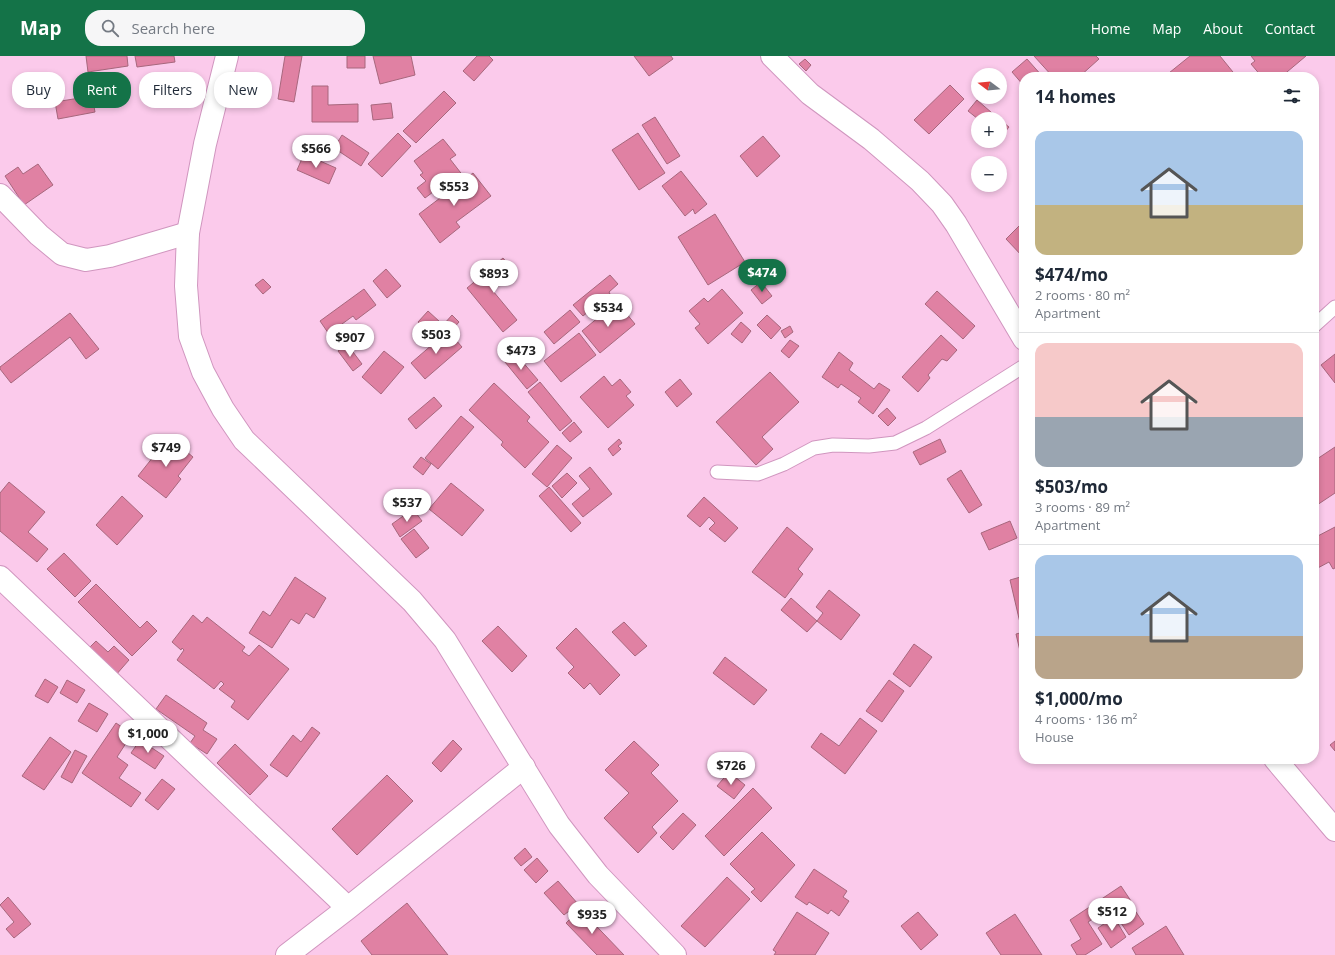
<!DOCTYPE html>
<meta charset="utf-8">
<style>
body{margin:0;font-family:"Open Sans",sans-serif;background:#f6f6f7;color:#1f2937;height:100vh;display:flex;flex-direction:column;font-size:15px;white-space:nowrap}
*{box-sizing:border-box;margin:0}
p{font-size:13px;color:#747a83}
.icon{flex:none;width:22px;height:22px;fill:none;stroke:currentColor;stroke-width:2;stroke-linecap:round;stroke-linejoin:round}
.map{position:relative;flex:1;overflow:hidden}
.sheet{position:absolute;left:1019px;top:16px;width:300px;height:692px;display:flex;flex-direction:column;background:#fff;border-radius:16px;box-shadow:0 2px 6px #0003}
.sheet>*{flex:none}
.hud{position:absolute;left:12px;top:16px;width:380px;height:36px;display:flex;gap:8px}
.needle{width:26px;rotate:286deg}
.tools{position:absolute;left:971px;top:12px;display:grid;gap:8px}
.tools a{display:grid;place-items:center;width:36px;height:36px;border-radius:50%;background:#fff;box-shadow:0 2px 6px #0003;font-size:20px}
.price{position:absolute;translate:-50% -34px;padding:0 9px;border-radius:14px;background:#fff;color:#222;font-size:13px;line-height:26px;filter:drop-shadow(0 1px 2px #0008)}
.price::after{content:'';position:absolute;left:50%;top:24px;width:12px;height:9px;margin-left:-6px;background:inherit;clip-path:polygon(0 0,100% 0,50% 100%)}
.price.selected{background:#147348;color:#fff}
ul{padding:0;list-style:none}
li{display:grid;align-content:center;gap:8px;height:212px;padding:0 16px}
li+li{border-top:1px solid #e0e1e3}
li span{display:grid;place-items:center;height:124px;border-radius:12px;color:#555}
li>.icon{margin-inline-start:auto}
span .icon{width:72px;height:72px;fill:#fffc;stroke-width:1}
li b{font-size:17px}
h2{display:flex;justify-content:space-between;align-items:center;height:48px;padding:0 16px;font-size:17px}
.pill{padding:0 14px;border-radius:16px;background:#fff;box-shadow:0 2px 6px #0003;font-size:14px;line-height:36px}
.pill.selected{background:#147348;color:#fff}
header{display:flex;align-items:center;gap:24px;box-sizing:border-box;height:56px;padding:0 20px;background:#147348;color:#fff}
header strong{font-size:19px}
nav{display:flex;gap:22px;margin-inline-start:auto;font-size:14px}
.search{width:280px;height:36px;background:#f6f6f7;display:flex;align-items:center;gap:10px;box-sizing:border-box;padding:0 14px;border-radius:16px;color:#747a83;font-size:15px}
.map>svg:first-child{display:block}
.building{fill:#e081a3;stroke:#a7677d}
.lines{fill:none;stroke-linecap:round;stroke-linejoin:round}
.service-casing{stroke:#d096bf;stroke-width:15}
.minor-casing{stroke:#d096bf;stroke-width:24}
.tertiary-casing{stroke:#d096bf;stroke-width:24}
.service{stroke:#fff;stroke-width:13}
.minor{stroke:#fff;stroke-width:22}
.tertiary{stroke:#fff;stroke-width:22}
</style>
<header>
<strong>Map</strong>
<div class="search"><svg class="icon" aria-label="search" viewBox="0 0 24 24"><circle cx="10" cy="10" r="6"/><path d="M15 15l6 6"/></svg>Search here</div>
<nav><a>Home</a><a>Map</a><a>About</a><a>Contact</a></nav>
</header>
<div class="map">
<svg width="1335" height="899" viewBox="0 0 1335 899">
<rect width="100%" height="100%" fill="#fbcaeb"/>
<path class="building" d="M86 0H127L128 10 88 16Z
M135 0H174L175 6 137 11Z
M285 0H302L294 46 278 43Z
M347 0H365V12H347Z
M373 0H411L415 19 380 28Z
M477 0H489L493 4 474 25 463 15Z
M634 0H671L673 3 649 20Z
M1034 0H1096L1099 3 1079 21H1053Z
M1190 0H1220L1237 21H1164Z
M1251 0H1306L1281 21H1262L1251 8 1255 5Z
M805 3 811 9 806 15 799 8Z
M1027 3 1043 21H1024V30L1012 16Z
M950 29 964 43 929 78 914 64Z
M312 30H328V49L358 48V66H312Z
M444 35 456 47 416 87 403 75Z
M92 40 95 56 58 63 55 46Z
M977 44 999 63H978L968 55Z
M391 47 393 62 373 64 371 49Z
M655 61 680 100 667 108 642 69Z
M1000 64 1009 71 1000 82Z
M398 77 411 90 382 121 368 108Z
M638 77 665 117 639 134 612 94Z
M342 79 369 97 361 110 334 92Z
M763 80 780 100 757 121 740 100Z
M443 83 456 99 450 103 464 121 453 130 449 124 425 142 417 132 426 125 420 119 423 117 414 105Z
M304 98 336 112 329 128 297 114Z
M38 108 53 129 24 149 5 120 18 111 23 118Z
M681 115 707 148 695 158 693 153 685 160 662 130Z
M473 117 491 140 456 166 460 171 440 187 419 158Z
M715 158 745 206 708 229 678 181Z
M1024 165V202L1006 183Z
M503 202 515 216 493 235 517 264 503 276 467 232Z
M386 213 401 230 387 242 373 225Z
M610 219 618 228 609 236 610 238 583 260 573 249Z
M263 223 271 231 263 238 255 229Z
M761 226 772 240 762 248 751 234Z
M364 233 376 249 356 264 353 260 342 268 347 274 333 284 320 265Z
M722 233 743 257 708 288 695 272 700 268 689 255 704 242 708 246Z
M937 235 975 270 963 283 925 248Z
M617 246 635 268 600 297 582 275Z
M570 254 580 266 554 288 544 276Z
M428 255 440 266 429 278 418 266Z
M70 257 99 293 86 303 70 281 11 327 0 313V311Z
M452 259 459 266 451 275 444 268Z
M767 259 781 272 771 283 757 269Z
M741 266 751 275 742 287 731 278Z
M790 270 793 276 785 282 781 275Z
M448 275 462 291 425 323 411 307Z
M579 277 596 299 561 326 544 305Z
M941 279 957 294 947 305 942 303 928 319 930 322 918 336 902 321Z
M790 284 799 290 789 302 781 295Z
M347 288 362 308 353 315 338 295Z
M384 295 404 311 381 338 362 321Z
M839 296 853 307 849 314 874 333 879 327 890 334 873 358 858 346 861 342 841 328 838 332 822 321Z
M515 297 538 324 527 333 505 306Z
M1335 298V327L1321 309Z
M770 316 799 346 762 381 773 393 756 409 716 366Z
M604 320 612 330 620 323 631 336 626 340 634 349 608 372 580 341Z
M680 323 692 338 677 351 665 336Z
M540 326 572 365 560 375 528 336Z
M494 327 530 361 527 365 549 386 525 412 501 389 503 386 469 354Z
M434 341 442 350 416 373 408 363Z
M887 352 896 362 888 370 878 360Z
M461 360 474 371 438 413 425 402Z
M574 366 582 376 570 386 562 377Z
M169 381 193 401 178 420 181 423 166 442 138 420Z
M619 383 622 387 618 390 621 393 613 400 608 393Z
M940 383 946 396 920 409 913 396Z
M557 389 572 402 547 431 532 418Z
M1335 391V437L1314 451V405Z
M421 401 431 408 423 419 413 411Z
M590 411 612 438 583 461 572 448 590 433 579 420Z
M961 414 982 449 969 457 947 423Z
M567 417 577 427 562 442 552 430Z
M9 426 45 456 28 476 48 493 37 506 0 475V437Z
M451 427 484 454 462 480 429 453Z
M549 431 581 467 571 476 539 440Z
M122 440 143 460 117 489 96 469Z
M704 441 738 472 725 486 709 473 715 467 709 461 700 471 687 460Z
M413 453 422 465 400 481 392 468Z
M1010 465 1017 482 989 494 981 477Z
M787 471 813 493 798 513 803 518 785 542 752 516Z
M1335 471V512L1333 513 1329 506 1314 514V482Z
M414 473 429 492 416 502 401 483Z
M64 497 91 525 75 541 47 513Z
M1024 520V571H1021L1010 524Z
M295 521 326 542 314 562 306 557 299 568 291 563 272 592 249 577 263 555 270 560Z
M96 528 140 572 147 565 157 575 132 600 78 546Z
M829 534 860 559 841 584 817 565 823 557 816 551Z
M791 542 817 565 807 576 781 554Z
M193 559 202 567 207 561 245 591 242 595 249 600 259 589 289 613 248 664 231 651 235 645 219 633 224 628 221 625 214 633 177 604 184 594 182 592 181 594 172 586Z
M624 566 647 590 635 600 612 576Z
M498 570 527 600 512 616 482 585Z
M576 572 620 619 600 639 590 627 584 633 568 617 574 611 556 592Z
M1024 576V612L1016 578Z
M96 585 108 596 114 590 129 604 115 620 86 595Z
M914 588 932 601 910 631 893 618Z
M725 601 767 634 754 649 713 617Z
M45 623 58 631 48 647 35 640Z
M67 624 85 634 77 647 60 637Z
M889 624 904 635 882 666 866 655Z
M166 639 207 667 203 674 217 683 207 698 190 687 195 680 156 653Z
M89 647 108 658 97 676 78 665Z
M860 662 877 675 845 718 811 691 821 677 839 690Z
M116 667 132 678 117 701 128 709 119 722 141 737 131 751 82 717Z
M312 671 320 677 287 721 270 709 293 679 301 686Z
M50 681 71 696 44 734 22 720Z
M140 684 164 700 155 713 131 697Z
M453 684 462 693 441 716 432 707Z
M634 685 659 709 651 717 678 745 652 771 657 777 638 797 604 762 629 737 605 714Z
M1335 685V695L1330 689Z
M235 688 268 720 250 739 217 707Z
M75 694 87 700 72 727 61 721Z
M729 716 745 729 734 743 717 730Z
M387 719 413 745 357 799 332 773Z
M162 723 175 733 158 754 145 744Z
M753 732 772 752 724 800 705 780Z
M683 757 696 769 673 794 660 781Z
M762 776 795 809 761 846 751 836 755 833 730 808Z
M525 792 532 801 521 810 514 802Z
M537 802 548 815 536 827 524 814Z
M814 813 847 835 843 841 849 845 839 860 831 854 828 858 809 846 807 849 795 841Z
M727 821 750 843 705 891 681 870Z
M558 825 578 848 564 859 544 837Z
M1121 830 1131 845 1113 856 1110 852 1088 866 1102 888 1085 899H1077L1071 889 1081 883 1070 864Z
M8 841 31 868 14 882 6 873 14 866 0 849Z
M407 847 448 899H372L361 885Z
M580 853 624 899H597L566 867Z
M1134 853 1144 868 1129 879 1119 864Z
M797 856 829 877 815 899H774L776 896 773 894Z
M918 856 938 879 921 894 901 870Z
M1015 858 1042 899H1001L986 877Z
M1114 861 1126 881 1111 892 1098 872Z
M1166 870 1184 899H1136L1132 892Z"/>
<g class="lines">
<defs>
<path id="service" d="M1314 270 1335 251
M717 416 758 418 784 408 814 392 833 389 869 390 895 387 926 372 1024 310"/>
<path id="minor" d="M772 0 810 38 871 83 920 125 942 148 956 168 1024 283
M0 139 39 179 62 198 86 204 110 200 188 177
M0 521 348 852
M1275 703 1335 774
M287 899 348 852 524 711"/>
<path id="tertiary" d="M227 0 205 88 188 177 186 230 190 280 203 316 223 353 244 384 412 545 445 584 559 769 598 819 675 899"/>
</defs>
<use href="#service" class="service-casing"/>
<use href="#minor" class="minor-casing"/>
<use href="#tertiary" class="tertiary-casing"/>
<use href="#service" class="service"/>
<use href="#minor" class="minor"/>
<use href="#tertiary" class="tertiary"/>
</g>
</svg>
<div class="tools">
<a><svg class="needle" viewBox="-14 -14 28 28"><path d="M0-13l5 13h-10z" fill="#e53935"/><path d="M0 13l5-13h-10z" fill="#747a83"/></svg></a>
<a>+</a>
<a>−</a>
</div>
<b class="price" style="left:316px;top:113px">$566</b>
<b class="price" style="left:454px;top:151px">$553</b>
<b class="price selected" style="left:762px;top:237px">$474</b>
<b class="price" style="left:494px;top:238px">$893</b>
<b class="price" style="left:608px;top:272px">$534</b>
<b class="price" style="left:436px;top:299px">$503</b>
<b class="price" style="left:350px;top:302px">$907</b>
<b class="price" style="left:521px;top:315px">$473</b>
<b class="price" style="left:166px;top:412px">$749</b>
<b class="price" style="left:407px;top:467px">$537</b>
<b class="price" style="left:148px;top:698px">$1,000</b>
<b class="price" style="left:731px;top:730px">$726</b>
<b class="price" style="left:1112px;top:876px">$512</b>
<b class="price" style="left:592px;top:879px">$935</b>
<div class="hud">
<a class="pill">Buy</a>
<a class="pill selected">Rent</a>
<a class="pill">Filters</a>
<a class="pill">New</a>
</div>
<section class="sheet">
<h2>14 homes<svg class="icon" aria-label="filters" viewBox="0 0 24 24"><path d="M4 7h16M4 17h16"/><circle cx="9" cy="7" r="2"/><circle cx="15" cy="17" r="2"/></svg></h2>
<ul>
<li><span style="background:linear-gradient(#a9c7e8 60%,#c2b280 0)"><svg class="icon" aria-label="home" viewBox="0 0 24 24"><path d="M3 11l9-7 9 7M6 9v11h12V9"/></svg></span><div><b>$474/mo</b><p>2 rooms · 80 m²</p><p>Apartment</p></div></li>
<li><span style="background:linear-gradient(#f6c9c9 60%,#9aa5b1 0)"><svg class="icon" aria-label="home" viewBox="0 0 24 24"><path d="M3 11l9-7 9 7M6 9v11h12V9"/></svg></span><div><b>$503/mo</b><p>3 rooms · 89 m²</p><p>Apartment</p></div></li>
<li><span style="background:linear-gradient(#a9c7e8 65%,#b9a48a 0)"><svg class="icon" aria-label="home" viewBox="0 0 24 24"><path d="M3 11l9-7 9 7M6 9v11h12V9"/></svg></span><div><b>$1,000/mo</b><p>4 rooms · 136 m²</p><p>House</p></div></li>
</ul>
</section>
</div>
